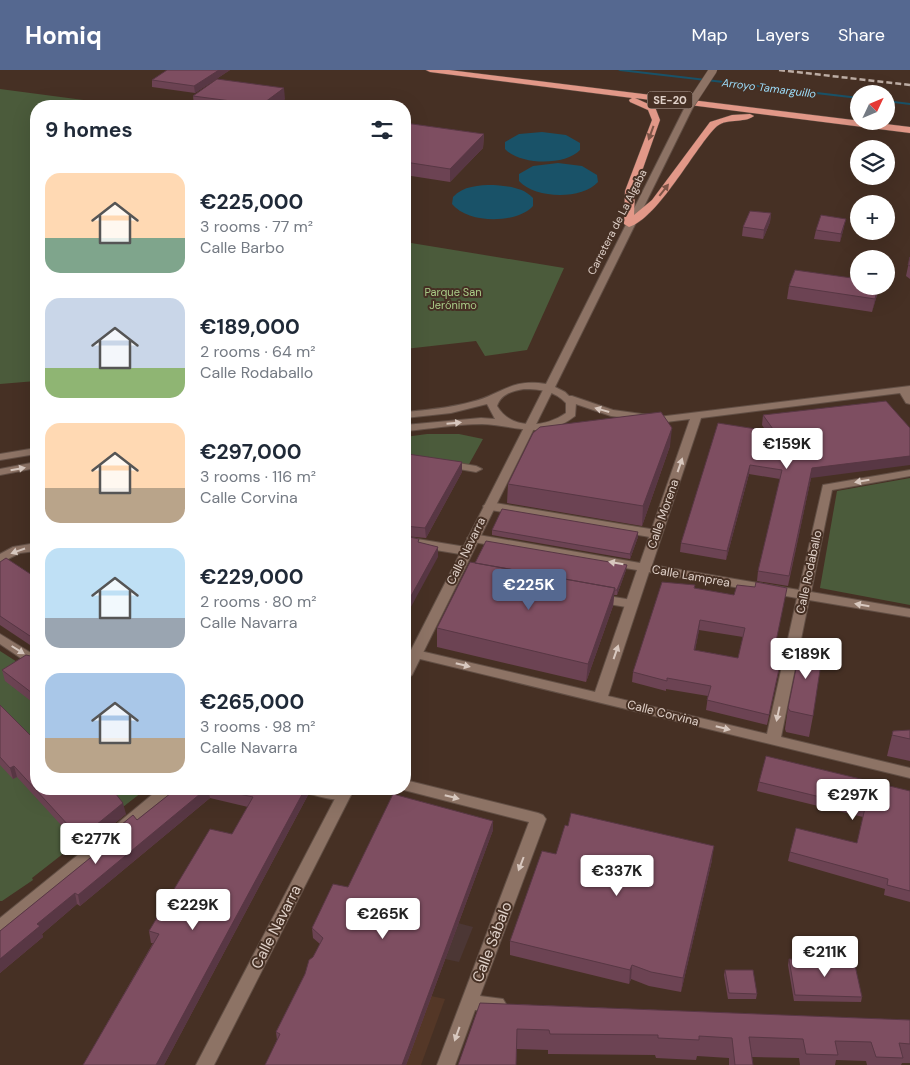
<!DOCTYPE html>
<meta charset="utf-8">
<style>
body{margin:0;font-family:"DM Sans",sans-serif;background:#f2f2f3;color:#1f2937;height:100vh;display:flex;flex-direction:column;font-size:19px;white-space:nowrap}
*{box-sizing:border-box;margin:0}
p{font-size:16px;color:#747a83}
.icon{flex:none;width:28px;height:28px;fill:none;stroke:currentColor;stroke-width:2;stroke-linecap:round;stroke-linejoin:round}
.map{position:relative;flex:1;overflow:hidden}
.drawer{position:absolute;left:30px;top:30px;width:381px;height:695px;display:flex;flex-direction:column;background:#fff;border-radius:20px;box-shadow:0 5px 20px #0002}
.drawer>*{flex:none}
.needle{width:32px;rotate:46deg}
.fabs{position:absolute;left:850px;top:15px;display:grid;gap:10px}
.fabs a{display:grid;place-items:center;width:45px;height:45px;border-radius:50%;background:#fff;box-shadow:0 5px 20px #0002;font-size:25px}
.price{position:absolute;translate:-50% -42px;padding:0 11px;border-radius:5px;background:#fff;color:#222;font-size:16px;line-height:32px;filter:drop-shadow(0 1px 2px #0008)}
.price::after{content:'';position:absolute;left:50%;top:30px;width:15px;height:11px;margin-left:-8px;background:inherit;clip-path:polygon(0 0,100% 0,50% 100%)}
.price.current{background:#556890;color:#fff}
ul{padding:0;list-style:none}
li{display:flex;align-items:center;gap:15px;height:125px;padding:0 15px}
li span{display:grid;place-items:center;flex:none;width:140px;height:100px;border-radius:15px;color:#555}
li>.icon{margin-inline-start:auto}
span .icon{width:60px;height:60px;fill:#fffc;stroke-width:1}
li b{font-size:21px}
h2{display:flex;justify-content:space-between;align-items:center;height:60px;padding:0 15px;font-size:21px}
header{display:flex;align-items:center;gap:30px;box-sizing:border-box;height:70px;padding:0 25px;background:#556890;color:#fff}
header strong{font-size:24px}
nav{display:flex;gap:28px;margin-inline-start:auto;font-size:18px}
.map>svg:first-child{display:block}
.commercial{fill:#4c3735}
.built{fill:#543727}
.green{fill:#4b5b3b}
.water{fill:#195268}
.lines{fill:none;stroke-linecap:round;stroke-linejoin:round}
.stream{fill:#195268;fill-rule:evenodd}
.pedestrian-casing{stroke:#624f45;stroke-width:2}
.minor-casing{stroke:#624f45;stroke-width:2}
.tertiary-casing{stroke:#624f45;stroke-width:2}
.secondary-casing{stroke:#624f45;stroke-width:2}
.trunk-casing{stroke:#624f45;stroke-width:1}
.pedestrian{fill:#8d7365;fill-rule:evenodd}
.minor{fill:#8d7365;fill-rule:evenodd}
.tertiary{fill:#8d7365;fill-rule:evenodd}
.secondary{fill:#8d7365;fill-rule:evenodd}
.trunk{fill:#e29888;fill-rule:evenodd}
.rail{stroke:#bdada4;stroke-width:2.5;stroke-dasharray:6 3;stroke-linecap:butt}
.secondary-bridge-casing{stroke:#624f45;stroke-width:9;stroke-linecap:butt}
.secondary-bridge{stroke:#8d7365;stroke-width:8}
.wall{fill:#6c4353;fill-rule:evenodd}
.shaded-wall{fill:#583744}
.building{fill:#7e4e61;stroke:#583744;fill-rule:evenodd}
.oneway{fill:#7d5447}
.oneway2{fill:#d8c8bf}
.labels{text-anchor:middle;stroke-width:4;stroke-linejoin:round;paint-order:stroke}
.far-water-label{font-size:11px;font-style:italic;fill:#9ddffd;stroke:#463024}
.shield{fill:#463024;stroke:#b2a198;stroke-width:1}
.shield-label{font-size:11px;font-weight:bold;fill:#e0d1c9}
.far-street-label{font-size:11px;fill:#e0d1c9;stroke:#463024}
.far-park-label{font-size:11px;fill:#ac8;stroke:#463024}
.street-label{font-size:12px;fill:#e0d1c9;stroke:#463024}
.near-street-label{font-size:15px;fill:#e0d1c9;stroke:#463024}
</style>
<header>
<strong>Homiq</strong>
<nav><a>Map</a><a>Layers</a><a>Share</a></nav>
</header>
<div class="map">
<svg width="910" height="995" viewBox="0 0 910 995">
<rect width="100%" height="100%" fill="#463024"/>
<path class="commercial" d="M458 853 473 857 459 892 445 889Z"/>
<path class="built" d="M394 918 445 929 421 995H359Z"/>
<path class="green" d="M0 19 129 36H36V311L0 314Z
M405 172 564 198 527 280 485 286 476 271 405 279Z
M427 364H459L483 369 468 396 405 385V367Z
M910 408V535L820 518 837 421Z
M0 581 36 604V719H146L32 808 33 810 2 831H0Z"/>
<path class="water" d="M542 62 566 65 580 73V80C565 96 520 95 505 79V72L519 64Z
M558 93 582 96 597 105 598 112C582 130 535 129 519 111V104L533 96Z
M493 115C507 116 523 117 533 128V136C517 154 468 154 452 134L453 127C463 116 479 115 493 115Z"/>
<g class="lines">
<path class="stream" d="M618 0H629L859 27V29L620 1Z
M886 30 910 33V35L886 32Z"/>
<defs>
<path id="pedestrian" d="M446 391 476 396 482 399 476 402 442 396 440 394Z
M489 432 656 460 662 464 656 468 485 439 483 436Z
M596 524 632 530 638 534 632 538 591 531 590 528 591 525Z"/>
<path id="minor" d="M910 316V334L906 333 900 323 701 348 652 495 799 520 823 415 910 400V406L832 420 811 522 910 539V547L809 530 781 667 910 698V708L416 588 409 584 416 580 595 622 637 500 473 472 467 468 473 464 640 493 690 349 650 354 646 353 645 350 611 346 564 330V326H572L613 340 649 345 650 348ZM649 502 797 528 767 664 608 626Z
M405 467 466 477 472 481 466 485 405 475Z
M36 473V481L20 483 0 493V484L13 477Z
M0 564 36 586V596L31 595 0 574Z
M405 710 538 743 543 745 546 749 480 926 503 929 506 934 503 939 497 941 475 940 455 995H437L529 752 400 719H405Z
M159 719H176L128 761 123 763 118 761 115 757 118 753Z
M304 719H339L348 721 351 725 348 729C336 732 318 726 306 723Z
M105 765 110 767 113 771 110 775 6 862 0 864V848L100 767Z"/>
<path id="tertiary" d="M549 315 554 318 412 605 405 610V592L544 318Z
M340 719H354L214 995H196Z"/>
<path id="secondary" d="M687 33 694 35 555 317 565 322 576 333 575 346C543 371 517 355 482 354 457 354 430 359 405 361V355L481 348 495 349 487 334 451 343 405 348V342C427 340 450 338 471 332 501 325 510 308 546 314ZM524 319C540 319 555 321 566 333V343C545 358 511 360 497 336 501 324 512 321 524 319Z
M36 378V384L0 390V384Z
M36 392V398L0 405V399Z"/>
<path id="trunk" d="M426 0H449L910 57V63L635 28 655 37 660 50 635 121 634 145 652 130 710 52 732 45 750 44 754 46C744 54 725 47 715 58 693 81 658 148 629 157L624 154 625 121 652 50 648 40 630 32 629 30 632 28 430 2Z"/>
</defs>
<use href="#pedestrian" class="pedestrian-casing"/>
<use href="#minor" class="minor-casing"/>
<use href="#tertiary" class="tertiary-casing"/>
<use href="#secondary" class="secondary-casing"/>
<use href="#trunk" class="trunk-casing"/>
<use href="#pedestrian" class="pedestrian"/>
<use href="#minor" class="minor"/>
<use href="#tertiary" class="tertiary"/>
<use href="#secondary" class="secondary"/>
<use href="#trunk" class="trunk"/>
<path class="rail" d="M779 0 910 15"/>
<defs>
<path id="secondary-bridge" d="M690 35 713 0"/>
</defs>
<use href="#secondary-bridge" class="secondary-bridge-casing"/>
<use href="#secondary-bridge" class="secondary-bridge"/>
</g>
<path class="wall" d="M230 0 195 23 152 17V10Z
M193 26 285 29 275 36H194Z
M405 53 484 64 483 78 450 112 405 105Z
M771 143 770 152 763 169 742 166 743 157Z
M844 157 840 172 814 169 816 160Z
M910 187V209L906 206Z
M789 216 877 225 872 242 787 229Z
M763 345 811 408 788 516 757 511 758 501 780 409 749 404 726 490 680 482 681 473 766 361 762 355Z
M670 376 642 456 507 433 508 414Z
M405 389 462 392V402L426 468 405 466Z
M492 460 638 462V467L630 489 492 465Z
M0 492 32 505 36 503V635L5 611 2 600 35 587 36 579 0 555Z
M475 493 626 500 617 525H614L613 536 586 612 437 577V558Z
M695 515V518L734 525 780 595 767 655 706 640 708 626 666 619V621L632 612 633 602ZM699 560 743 567 738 588 695 580Z
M0 635 36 671 126 744 83 779 17 707 13 709 0 695Z
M788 638 813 646 809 667 786 662 785 659Z
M910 660V691L887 686 893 661Z
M759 712 910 721V832L884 825 885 819 788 791 790 782 857 773 863 747 757 721Z
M176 719H307L308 725 164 995H83L153 873H151L149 861 232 764 248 737 210 728 80 836 77 834 42 864 43 867 0 903V861L93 786 91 780 137 750Z
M493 760 406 995H265L277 970 276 962 320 874 313 868 312 858 348 817Z
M556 784 712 790 681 922 649 916 631 909 629 914 510 885V871Z
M789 889 862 927 861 932 794 931 788 895Z
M725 900 757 924 756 929H728L724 905Z
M480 933 910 950V993H902L901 995H867L866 991 836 990 835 995H800L799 988 752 987 753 995H729V988L697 986 696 990 656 988 655 985 548 984V980L516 979Z"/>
<path class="shaded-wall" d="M219 0H230L195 23 194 16Z
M284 18 285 29 275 36H261V35Z
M484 64 483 78 450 112V99Z
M771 143 770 152 763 169 764 160Z
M846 149 844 157 840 172 841 164Z
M878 216 877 225 872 242Z
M672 358 670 376 642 456 643 436Z
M910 386V395L811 408 788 516 812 398Z
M462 392V402L426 468 425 458Z
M750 395 749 404 726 490 727 481Z
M638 462V467L630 489V484Z
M438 477V487L405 548V537Z
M627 495 626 500 617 525V520Z
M615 518 613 536 586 612 588 594Z
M700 550 699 560 693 590 694 580Z
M14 696 17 707 13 709 10 698Z
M206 719H208L210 728 80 836 78 825Z
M305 719H307L308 725 164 995H156Z
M123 733 126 744 83 779 80 768Z
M493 751V760L406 995H402Z
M714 776 712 790 681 922 683 908Z
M75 823 77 834 42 864 43 867 0 903V889L37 854Z
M632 895 631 909 629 914 630 900Z"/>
<path class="building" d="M167 0H219L194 16 152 10Z
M217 9 284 18 261 35 193 26Z
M405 53 484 64 450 99 405 92Z
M750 141 771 143 764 160 743 157Z
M821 145 846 149 841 164 816 160Z
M910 187V196L908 195Z
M795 200 859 209V216H878L875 229 789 216Z
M886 331 910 358V386L812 398 789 506 758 501 782 400 750 395 727 481 681 473 718 353 775 362 763 345Z
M661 342 672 358 643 436 508 414 533 363 540 357Z
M408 384 462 392 425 458 405 456V389Z
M502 439 638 462 630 484 492 460Z
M405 466 419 469 418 472 438 477 405 537Z
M486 471 627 495 617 520H614L615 518 475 493Z
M6 488 32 505 36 503V570L0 546V492Z
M470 492 615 518 588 594 437 558Z
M662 512 695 515 694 518 734 525 737 515 755 517 756 512 787 518 773 586 782 585 769 645 707 630 711 616 667 608V611L633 602ZM700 550 745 558 738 588 694 580Z
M801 574H817L822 587 813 646 790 641 788 638Z
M36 579V626L2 600 26 585 35 587Z
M0 635 36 671V719H112L123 733 80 768 14 696 10 698 0 687Z
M910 660V669L892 665 893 661Z
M766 686 910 721V821L887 815 888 809 790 782 796 758 857 773 865 738 759 712Z
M176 719H206L78 825 75 823 37 854 40 856 0 889V861L95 784 91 780 133 745 137 750Z
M216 719H305L156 995H83L159 864 149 861 210 759 232 764 253 727Z
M393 724 493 751 402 995H265L280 964 276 962 305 904 309 890 313 887 323 868 312 858 333 814 348 817Z
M571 743 714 776 683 908 651 902 632 895 630 900 510 871 542 781 556 784 565 755 568 756Z
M789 889 854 891 862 927 795 925Z
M725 900H753L757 924 729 923Z
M480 933 910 950V974L899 973 903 988 876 987 871 972 835 971 838 985 806 984 803 969 749 967 753 995H735L732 968 699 966V970L658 968V965L550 964 549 960 517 959 516 995H458Z"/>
<defs><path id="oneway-solid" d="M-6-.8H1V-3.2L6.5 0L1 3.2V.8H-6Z" transform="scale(1.25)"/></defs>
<g class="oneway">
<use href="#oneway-solid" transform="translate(651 63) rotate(110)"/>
<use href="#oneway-solid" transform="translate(664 120) rotate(-52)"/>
</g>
<g class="oneway2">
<use href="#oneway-solid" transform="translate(602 340) rotate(-164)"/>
<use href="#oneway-solid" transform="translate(454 353) rotate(-5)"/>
<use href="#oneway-solid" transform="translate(680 395) rotate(-71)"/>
<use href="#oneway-solid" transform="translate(18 399) rotate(-10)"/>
<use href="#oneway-solid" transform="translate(862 411) rotate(170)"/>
<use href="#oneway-solid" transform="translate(18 481) rotate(161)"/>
<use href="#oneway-solid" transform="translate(616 493) rotate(-170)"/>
<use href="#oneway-solid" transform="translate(862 535) rotate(-170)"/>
<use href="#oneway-solid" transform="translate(18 580) rotate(32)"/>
<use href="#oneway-solid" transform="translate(616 582) rotate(-71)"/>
<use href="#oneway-solid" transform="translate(463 595) rotate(14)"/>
<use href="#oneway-solid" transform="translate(778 644) rotate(102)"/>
<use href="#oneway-solid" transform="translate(723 658) rotate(14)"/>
<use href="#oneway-solid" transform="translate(452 727) rotate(14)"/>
<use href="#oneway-solid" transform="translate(521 794) rotate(111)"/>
<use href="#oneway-solid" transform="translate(457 964) rotate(110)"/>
</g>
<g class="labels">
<g class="far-water-label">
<text transform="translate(769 18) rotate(7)" y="4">Arroyo Tamarguillo</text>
</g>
<rect class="shield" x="647.5" y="21.5" width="45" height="17" rx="4"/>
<g class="shield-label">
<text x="670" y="34">SE-20</text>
</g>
<g class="far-street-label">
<text transform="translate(617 152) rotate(-63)" y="4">Carretera de La Algaba</text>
</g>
<g class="far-park-label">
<text x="453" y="226">Parque San<tspan x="453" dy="13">Jerónimo</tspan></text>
</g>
<g class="street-label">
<text transform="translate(663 444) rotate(-71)" y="4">Calle Morena</text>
<text transform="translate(466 481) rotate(-64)" y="4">Calle Navarra</text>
<text transform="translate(809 502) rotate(-78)" y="4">Calle Rodaballo</text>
<text transform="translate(691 506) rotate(10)" y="4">Calle Lamprea</text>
<text transform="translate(663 643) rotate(14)" y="4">Calle Corvina</text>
</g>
<g class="near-street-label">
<text transform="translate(276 857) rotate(-63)" y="5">Calle Navarra</text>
<text transform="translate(492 872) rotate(-69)" y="5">Calle Sábalo</text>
</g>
</g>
</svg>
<div class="fabs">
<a><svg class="needle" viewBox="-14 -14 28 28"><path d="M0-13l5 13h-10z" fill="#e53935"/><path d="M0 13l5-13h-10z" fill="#747a83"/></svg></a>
<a><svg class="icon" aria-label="layers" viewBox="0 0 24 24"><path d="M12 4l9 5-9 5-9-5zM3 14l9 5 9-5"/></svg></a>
<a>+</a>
<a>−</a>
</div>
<b class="price" style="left:787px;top:400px">€159K</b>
<b class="price current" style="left:529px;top:541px">€225K</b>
<b class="price" style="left:806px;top:610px">€189K</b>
<b class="price" style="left:853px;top:751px">€297K</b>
<b class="price" style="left:96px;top:795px">€277K</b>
<b class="price" style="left:617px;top:827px">€337K</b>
<b class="price" style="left:193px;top:861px">€229K</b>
<b class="price" style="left:383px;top:870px">€265K</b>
<b class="price" style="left:825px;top:908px">€211K</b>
<section class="drawer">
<h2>9 homes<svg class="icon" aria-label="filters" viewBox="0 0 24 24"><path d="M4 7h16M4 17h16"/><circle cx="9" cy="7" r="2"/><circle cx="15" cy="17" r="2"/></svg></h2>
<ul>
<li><span style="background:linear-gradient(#ffd9b3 65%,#7fa58c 0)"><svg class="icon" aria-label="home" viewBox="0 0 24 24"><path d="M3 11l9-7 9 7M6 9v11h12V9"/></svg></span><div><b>€225,000</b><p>3 rooms · 77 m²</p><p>Calle Barbo</p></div></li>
<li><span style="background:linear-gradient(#c9d6e8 70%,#8fb573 0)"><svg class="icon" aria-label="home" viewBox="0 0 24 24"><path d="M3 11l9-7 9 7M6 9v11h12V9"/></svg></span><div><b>€189,000</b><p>2 rooms · 64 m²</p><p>Calle Rodaballo</p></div></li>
<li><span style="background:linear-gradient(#ffd9b3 65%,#b9a48a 0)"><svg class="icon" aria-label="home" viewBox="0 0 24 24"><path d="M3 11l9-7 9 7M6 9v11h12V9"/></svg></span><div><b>€297,000</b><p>3 rooms · 116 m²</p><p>Calle Corvina</p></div></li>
<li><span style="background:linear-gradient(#bfe0f5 70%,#9aa5b1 0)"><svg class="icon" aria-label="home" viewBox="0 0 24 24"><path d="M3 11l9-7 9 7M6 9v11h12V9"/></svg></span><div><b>€229,000</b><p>2 rooms · 80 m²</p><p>Calle Navarra</p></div></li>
<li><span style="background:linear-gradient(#a9c7e8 65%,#b9a48a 0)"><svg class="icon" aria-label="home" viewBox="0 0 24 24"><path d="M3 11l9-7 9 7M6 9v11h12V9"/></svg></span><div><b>€265,000</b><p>3 rooms · 98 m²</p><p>Calle Navarra</p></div></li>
</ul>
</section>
</div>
